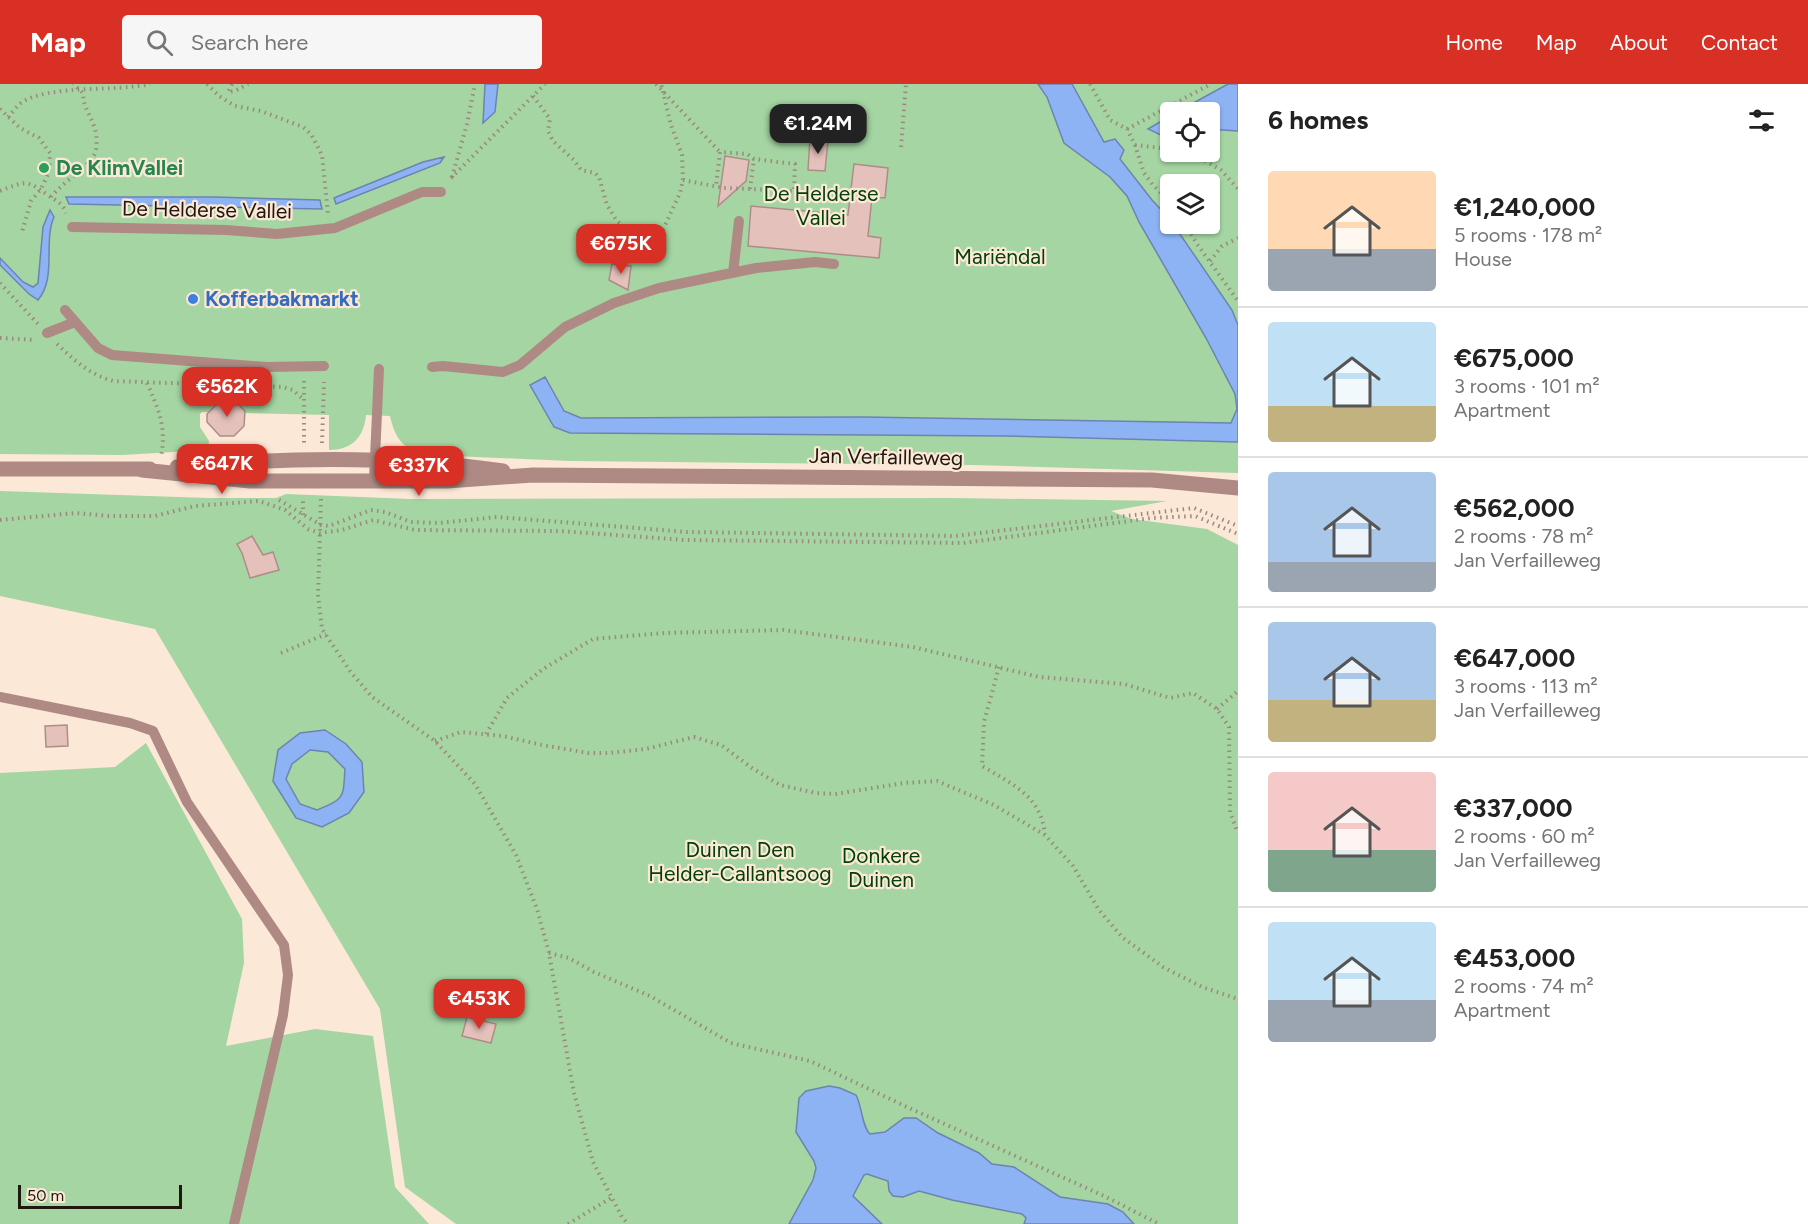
<!DOCTYPE html>
<meta charset="utf-8">
<style>
body{margin:0;font-family:Figtree,sans-serif;background:#f6f6f6;color:#222;height:100vh;display:flex;flex-direction:column;font-size:22px;white-space:nowrap}
*{box-sizing:border-box;margin:0}
p{font-size:20px;color:#767676}
.icon{flex:none;width:33px;height:33px;fill:none;stroke:currentColor;stroke-width:2;stroke-linecap:round;stroke-linejoin:round}
.map{position:relative;flex:1;overflow:hidden}
.details{display:flex;flex-direction:column;background:#fff;width:570px}
.details>*{flex:none}
.buttons{position:absolute;left:1160px;top:18px;display:grid;gap:12px}
.buttons a{display:grid;place-items:center;width:60px;height:60px;border-radius:6px;background:#fff;box-shadow:0 2px 4px #0004;font-size:30px}
.scale{position:absolute;left:18px;bottom:15px;width:164px;box-sizing:border-box;padding-left:6px;border:3px solid #20170f;border-top:0;font-size:16px;line-height:21px;white-space:nowrap;color:#20170f;-webkit-text-stroke:4px #fce8d6;paint-order:stroke}
.price{position:absolute;translate:-50% -51px;padding:0 14px;border-radius:12px;background:#d93025;color:#fff;font-size:20px;line-height:39px;filter:drop-shadow(0 2px 3px #0008)}
.price::after{content:'';position:absolute;left:50%;top:36px;width:18px;height:14px;margin-left:-9px;background:inherit;clip-path:polygon(0 0,100% 0,50% 100%)}
.price.active{background:#222;color:#fff}
ul{padding:0;list-style:none}
li{display:flex;align-items:center;gap:18px;height:150px;padding:0 30px}
li+li{border-top:2px solid #e0e0e0}
li span{display:grid;place-items:center;flex:none;width:168px;height:120px;border-radius:6px;color:#555}
li>.icon{margin-inline-start:auto}
span .icon{width:72px;height:72px;fill:#fffc;stroke-width:1}
li b{font-size:26px}
h2{display:flex;justify-content:space-between;align-items:center;height:72px;padding:0 30px;font-size:26px}
header{display:flex;align-items:center;gap:36px;box-sizing:border-box;height:84px;padding:0 30px;background:#d93025;color:#fff}
header strong{font-size:28px}
nav{display:flex;gap:33px;margin-inline-start:auto;font-size:21px}
.search{width:420px;height:54px;background:#f6f6f6;display:flex;align-items:center;gap:15px;box-sizing:border-box;padding:0 21px;border-radius:6px;color:#767676;font-size:22px}
main{display:flex;flex:1;min-height:0}
.map>svg:first-child{display:block}
.green{fill:#a4d5a2;fill-rule:evenodd}
.water{fill:#8db3f4;stroke:#6c84af;stroke-width:1.5;fill-rule:evenodd}
.building{fill:#e4c1bb;stroke:#ae8d88;stroke-width:1.5}
.lines{fill:none;stroke-linecap:round;stroke-linejoin:round}
.path{stroke:#998a7d;stroke-width:4;stroke-dasharray:1.5 4.5;stroke-linecap:butt}
.service{stroke:#af8a84;stroke-width:10}
.tertiary{stroke:#af8a84;stroke-width:15}
.leisure-dot{fill:#2e9e5b;stroke:#fce8d6;stroke-width:2}
.shop-dot{fill:#3f7fe0;stroke:#fce8d6;stroke-width:2}
.labels{text-anchor:middle;stroke-width:4.5;stroke-linejoin:round;paint-order:stroke}
.leisure-label{font-size:21px;font-weight:bold;fill:#27864d;stroke:#fce8d6;text-anchor:start}
.park-label{font-size:21px;fill:#014107;stroke:#fce8d6}
.street-label{font-size:21px;fill:#20170f;stroke:#fce8d6}
.shop-label{font-size:21px;font-weight:bold;fill:#366cbe;stroke:#fce8d6;text-anchor:start}
</style>
<header>
<strong>Map</strong>
<div class="search"><svg class="icon" aria-label="search" viewBox="0 0 24 24"><circle cx="10" cy="10" r="6"/><path d="M15 15l6 6"/></svg>Search here</div>
<nav><a>Home</a><a>Map</a><a>About</a><a>Contact</a></nav>
</header>
<main>
<div class="map">
<svg width="1238" height="1140" viewBox="0 0 1238 1140">
<rect width="100%" height="100%" fill="#fce8d6"/>
<path class="green" d="M0 0H1238V349H570L1004 352 1231 358H1238V389L973 381 570 377 431 371C405 367 396 358 390 332L366 331C364 354 351 366 329 366V331L202 328 200 330V343L209 357 208 366 122 371 0 370ZM1170 28H1209V68H1170ZM1170 100H1209V140H1170Z
M0 407 208 414H276L286 410 410 415 955 414 1167 417 1111 427 1132 435 1207 445 1238 461V1140H456L405 1103 380 925 155 545 0 512Z
M146 659 242 835 244 879 226 962 315 945 373 952 395 1103 429 1140H0V689L115 683Z"/>
<path class="water" d="M485 0H498L495 28 483 39Z
M1038 0H1072L1104 58 1115 55 1124 66 1120 75 1152 116 1170 135V140H1173L1232 226 1238 241V358L1004 352 570 349 554 343 530 301 545 293 564 327 581 334 863 333 1231 339 1237 325 1235 310 1206 254 1139 138 1127 112 1110 93 1064 59 1047 13Z
M1228 0H1238V47L1209 45V28H1177Z
M1170 32V52H1163L1148 45Z
M444 73 440 79 336 120 334 114 423 78Z
M66 113H214L320 116 322 125 69 120Z
M50 126 54 133C43 158 57 194 38 216L29 210 0 181V174L23 198 33 203 38 199 43 143Z
M325 646 346 660 362 678 364 708 349 729 322 743 296 734 273 697 278 666 300 649ZM310 666 328 668 345 685C343 715 345 714 317 726L300 720 286 695 292 680Z
M829 1002 840 1004 856 1011C862 1022 862 1043 870 1050L885 1048 904 1034H916L938 1049 979 1069 992 1080 1014 1083 1060 1113 1108 1120 1123 1128 1134 1140H1024L1026 1134 1022 1130 952 1116 919 1107 903 1113 893 1112 889 1107 888 1097 867 1090 864 1091 853 1112 882 1140H789L813 1096 816 1084 814 1077 796 1048 799 1014 806 1007Z"/>
<path class="building" d="M810 54 828 56 825 87 808 86Z
M725 72 749 76 746 97 718 122Z
M854 80 888 84 885 114 872 113 868 152 881 154 879 174 748 162 751 122 848 131Z
M612 180 631 182 628 206 609 196Z
M220 317H235L245 327 244 342 234 352H220L207 338V330Z
M252 452 263 471 273 468 279 486 250 494 242 469 237 460Z
M67 641 68 662 46 663 45 642Z
M467 933 496 940 491 959 462 952Z"/>
<g class="lines">
<path class="path" d="M207 0 219 12 235 22 261 27 303 43 311 50 322 71 328 130
M232 0 228 8 235 7 248 0
M656 0 720 68
M1090 0 1110 36 1127 45 1135 61 1144 89 1153 101 1170 118
M533 12 550 35 548 47 553 57 574 76 581 86 595 89 599 93 607 121 617 137 629 147 647 155 660 152 680 109 683 96 682 71 671 41 661 0
M0 25 20 44 39 54 50 69 49 88 41 105 31 117 22 148
M8 33C12 29 16 23 21 19 49 0 115 8 150 0
M1127 45 1211 0
M1135 61 1170 65
M901 63 906 0
M1189 68 1221 86 1238 105
M452 93 467 40 475 0
M451 94 545 0
M683 96 724 104 794 107 795 80 754 75 747 70 720 68 716 102
M750 105 754 75
M0 107C26 97 26 95 49 112 57 117 63 120 66 129
M51 113C63 98 83 87 93 73 98 66 97 53 95 45 91 32 83 23 83 9L73 0
M1185 140 1197 160 1238 217
M1210 177 1222 162 1238 154
M0 199 38 240
M0 254 35 256
M57 260C75 277 89 290 113 297L283 303 293 306 304 316
M304 297V359
M147 299C158 324 167 344 161 372
M322 359 324 298
M321 415 318 511 322 545 350 587 372 613 435 657 475 700 516 771 537 825 549 869 574 1009 593 1078 622 1133 628 1140
M279 416 321 441 329 442 371 426 385 428 411 438 439 439 497 433 687 448 955 452 1194 424 1238 442
M303 431V414
M0 436 76 429 110 432H155L195 422 259 417 285 426 308 445 320 449 342 446 373 436 415 446 560 447 685 456 963 459 1152 434 1195 432 1238 450
M281 569 326 550
M999 583 984 638 982 682C1012 700 1041 712 1045 750
M1217 625 1238 607
M486 650 507 614 543 585 593 555 665 549 783 546 913 563 1039 593 1124 600 1170 614 1193 609 1217 625 1229 643 1230 728 1238 749
M435 657 461 648 503 652 542 661 588 669H609L646 665 694 653 721 661 752 684 780 701 816 709 835 710 904 699 937 697 994 721 1045 751 1073 782 1099 826 1122 853 1163 883 1202 903 1238 915
M549 869 569 874 594 888 650 912 731 959 810 977 907 1023 1104 1112 1159 1140
M568 1140 611 1114"/>
<path class="service" d="M72 143 226 146 277 150 335 144 422 108H441
M733 189 739 137
M65 226 98 264 112 271 267 283 324 282
M47 249 75 238
M432 283 443 282 503 288 520 281 565 243 614 219 659 204 756 184 815 178 834 180
M374 396 379 285
M0 613 130 639 153 647 187 718 284 861 288 891 283 931 234 1140"/>
<path class="tertiary" d="M177 383C285 373 395 371 503 387
M0 385H150
M142 386 250 397H447L533 391 1152 396 1238 404"/>
</g>
<circle class="leisure-dot" cx="44" cy="84" r="6"/>
<circle class="shop-dot" cx="193" cy="215" r="6"/>
<g class="labels">
<g class="leisure-label">
<text x="56" y="91">De KlimVallei</text>
</g>
<g class="park-label">
<text x="821" y="117">De Helderse<tspan x="821" dy="24">Vallei</tspan></text>
<text x="1000" y="180">Mariëndal</text>
<text x="740" y="773">Duinen Den<tspan x="740" dy="24">Helder-Callantsoog</tspan></text>
<text x="881" y="779">Donkere<tspan x="881" dy="24">Duinen</tspan></text>
</g>
<g class="street-label">
<text transform="translate(207 126) rotate(1)" y="7">De Helderse Vallei</text>
<text transform="translate(886 373) rotate(1)" y="7">Jan Verfailleweg</text>
</g>
<g class="shop-label">
<text x="205" y="222">Kofferbakmarkt</text>
</g>
</g>
</svg>
<div class="buttons">
<a><svg class="icon" aria-label="locate" viewBox="0 0 24 24"><circle cx="12" cy="12" r="6"/><path d="M12 2v4M12 18v4M2 12h4M18 12h4"/></svg></a>
<a><svg class="icon" aria-label="layers" viewBox="0 0 24 24"><path d="M12 4l9 5-9 5-9-5zM3 14l9 5 9-5"/></svg></a>
</div>
<div class="scale">50 m</div>
<b class="price active" style="left:818px;top:71px">€1.24M</b>
<b class="price" style="left:621px;top:191px">€675K</b>
<b class="price" style="left:227px;top:334px">€562K</b>
<b class="price" style="left:222px;top:411px">€647K</b>
<b class="price" style="left:419px;top:413px">€337K</b>
<b class="price" style="left:479px;top:946px">€453K</b>
</div>
<section class="details">
<h2>6 homes<svg class="icon" aria-label="filters" viewBox="0 0 24 24"><path d="M4 7h16M4 17h16"/><circle cx="9" cy="7" r="2"/><circle cx="15" cy="17" r="2"/></svg></h2>
<ul>
<li><span style="background:linear-gradient(#ffd9b3 65%,#9aa5b1 0)"><svg class="icon" aria-label="home" viewBox="0 0 24 24"><path d="M3 11l9-7 9 7M6 9v11h12V9"/></svg></span><div><b>€1,240,000</b><p>5 rooms · 178 m²</p><p>House</p></div></li>
<li><span style="background:linear-gradient(#bfe0f5 70%,#c2b280 0)"><svg class="icon" aria-label="home" viewBox="0 0 24 24"><path d="M3 11l9-7 9 7M6 9v11h12V9"/></svg></span><div><b>€675,000</b><p>3 rooms · 101 m²</p><p>Apartment</p></div></li>
<li><span style="background:linear-gradient(#a9c7e8 75%,#9aa5b1 0)"><svg class="icon" aria-label="home" viewBox="0 0 24 24"><path d="M3 11l9-7 9 7M6 9v11h12V9"/></svg></span><div><b>€562,000</b><p>2 rooms · 78 m²</p><p>Jan Verfailleweg</p></div></li>
<li><span style="background:linear-gradient(#a9c7e8 65%,#c2b280 0)"><svg class="icon" aria-label="home" viewBox="0 0 24 24"><path d="M3 11l9-7 9 7M6 9v11h12V9"/></svg></span><div><b>€647,000</b><p>3 rooms · 113 m²</p><p>Jan Verfailleweg</p></div></li>
<li><span style="background:linear-gradient(#f6c9c9 65%,#7fa58c 0)"><svg class="icon" aria-label="home" viewBox="0 0 24 24"><path d="M3 11l9-7 9 7M6 9v11h12V9"/></svg></span><div><b>€337,000</b><p>2 rooms · 60 m²</p><p>Jan Verfailleweg</p></div></li>
<li><span style="background:linear-gradient(#bfe0f5 65%,#9aa5b1 0)"><svg class="icon" aria-label="home" viewBox="0 0 24 24"><path d="M3 11l9-7 9 7M6 9v11h12V9"/></svg></span><div><b>€453,000</b><p>2 rooms · 74 m²</p><p>Apartment</p></div></li>
</ul>
</section>
</main>
